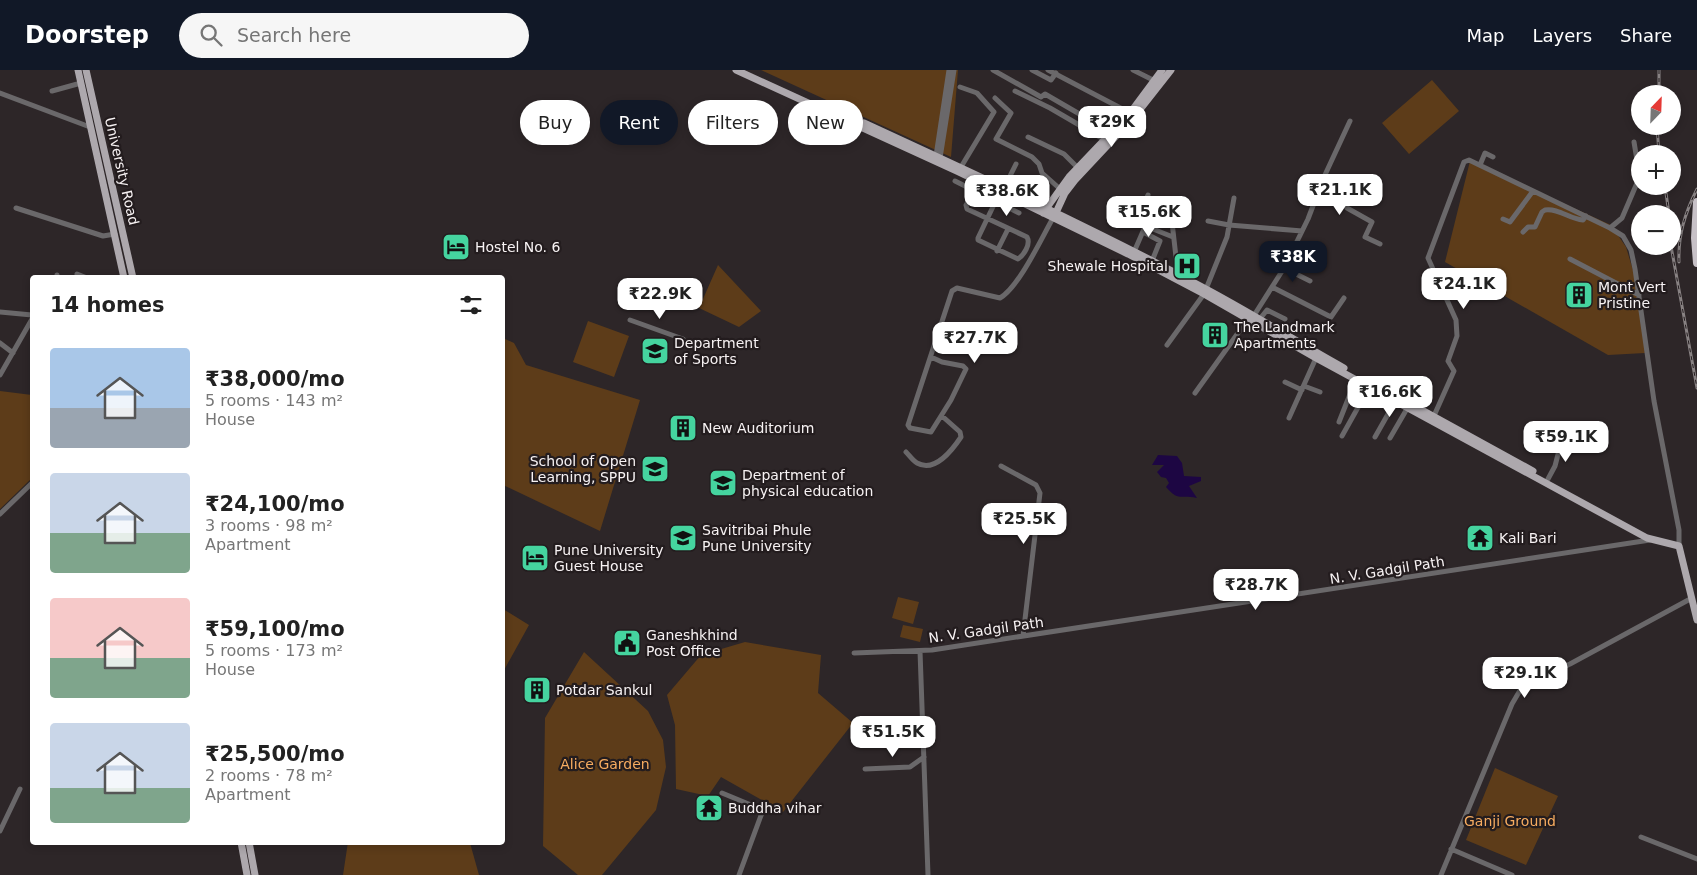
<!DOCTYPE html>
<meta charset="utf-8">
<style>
body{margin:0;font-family:"DejaVu Sans",sans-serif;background:#f6f6f6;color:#222;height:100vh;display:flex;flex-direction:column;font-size:19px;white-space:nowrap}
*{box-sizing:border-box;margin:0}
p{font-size:16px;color:#767676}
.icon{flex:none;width:28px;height:28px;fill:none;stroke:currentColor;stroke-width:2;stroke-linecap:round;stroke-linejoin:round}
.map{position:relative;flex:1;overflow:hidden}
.details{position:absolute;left:30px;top:205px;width:475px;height:570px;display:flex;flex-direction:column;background:#fff;border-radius:5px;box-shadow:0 2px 8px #0003}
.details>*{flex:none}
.banner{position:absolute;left:520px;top:30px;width:475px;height:45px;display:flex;gap:10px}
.needle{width:32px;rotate:23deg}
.fabs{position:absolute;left:1631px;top:15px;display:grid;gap:10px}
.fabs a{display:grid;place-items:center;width:50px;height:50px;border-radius:50%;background:#fff;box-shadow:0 2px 8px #0003;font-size:25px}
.price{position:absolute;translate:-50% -42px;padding:0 11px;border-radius:10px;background:#fff;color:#222;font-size:16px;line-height:32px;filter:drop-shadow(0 1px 2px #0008)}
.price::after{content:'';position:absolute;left:50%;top:30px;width:15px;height:11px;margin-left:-8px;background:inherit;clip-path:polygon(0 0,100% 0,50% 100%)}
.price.active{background:#111827;color:#fff}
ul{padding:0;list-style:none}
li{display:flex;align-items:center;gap:15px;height:125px;padding:0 20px}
li span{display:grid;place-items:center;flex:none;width:140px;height:100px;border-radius:5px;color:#555}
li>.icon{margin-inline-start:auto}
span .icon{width:60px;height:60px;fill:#fffc;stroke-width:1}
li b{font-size:21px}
h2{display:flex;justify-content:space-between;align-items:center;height:60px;padding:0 20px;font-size:21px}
.pill{padding:0 18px;border-radius:22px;background:#fff;box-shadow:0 2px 8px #0003;font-size:18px;line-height:45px}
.pill.active{background:#111827;color:#fff}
header{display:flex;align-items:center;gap:30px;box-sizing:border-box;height:70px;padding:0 25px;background:#111827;color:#fff}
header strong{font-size:24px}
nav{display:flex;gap:28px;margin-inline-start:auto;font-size:18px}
.search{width:350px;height:45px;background:#f6f6f6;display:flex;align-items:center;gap:12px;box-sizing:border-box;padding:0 18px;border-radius:28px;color:#767676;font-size:19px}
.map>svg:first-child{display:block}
.green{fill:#5d3c19}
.water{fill:#1d0643}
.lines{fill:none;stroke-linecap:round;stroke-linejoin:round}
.minor{stroke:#6a686a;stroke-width:5}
.major{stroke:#ada8ad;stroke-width:7}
.highway{stroke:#c7c1c7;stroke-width:8}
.rail-casing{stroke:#888283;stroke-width:3}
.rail{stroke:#231c1e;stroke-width:1;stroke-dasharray:4;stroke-linecap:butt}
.labels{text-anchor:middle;stroke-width:4.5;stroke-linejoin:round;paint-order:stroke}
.street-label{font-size:14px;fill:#f7f2f3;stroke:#231c1e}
.poi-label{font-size:14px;fill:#f7f2f3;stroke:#231c1e;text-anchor:start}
.park-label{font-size:14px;fill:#f7ac60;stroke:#231c1e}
</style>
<header>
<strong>Doorstep</strong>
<div class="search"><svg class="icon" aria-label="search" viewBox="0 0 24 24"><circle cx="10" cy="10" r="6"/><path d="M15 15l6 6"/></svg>Search here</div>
<nav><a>Map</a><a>Layers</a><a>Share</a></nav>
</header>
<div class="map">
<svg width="1697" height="805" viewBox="0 0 1697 805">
<rect width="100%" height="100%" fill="#2d2628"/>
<path class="green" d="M761 0H958L951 87Z
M1432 10 1459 41 1409 84 1382 53Z
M1470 91 1611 155 1626 177 1639 220 1645 283 1608 285 1445 192Z
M718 195 761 241 739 257 699 238Z
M588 251 629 266 614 307 573 292Z
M503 268 514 273 526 295 640 330 600 461 503 415Z
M0 321 32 325V408L0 439Z
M898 527 919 532 913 554 892 548Z
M503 539 529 555 503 602Z
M903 555 923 559 920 572 900 567Z
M745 572 821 585 818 623 853 653 783 742 721 707 708 726 676 719 675 655 667 625 701 585Z
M584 582 648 641 663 670 666 697 656 740 602 805H578L543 776 545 648Z
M1495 698 1558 726 1526 795 1466 770Z
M348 772 470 773 479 805H343Z"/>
<path class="water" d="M1158 385 1177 386 1182 393 1184 406 1201 407V411L1189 416 1197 428C1179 424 1179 432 1166 417L1169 413 1166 408 1161 407 1157 402 1164 395H1152Z"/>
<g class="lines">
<path class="minor" d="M993 0 1041 27 1045 24 1114 64
M1032 0 1051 10 1056 3
M1048 0 1132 44
M1133 0 1157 12
M960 17 977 23 994 42 961 97
M52 21 81 13
M1015 21 1050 38 1105 70
M0 23 90 57
M995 28 1011 43 996 69 1032 87 1039 94 1042 103 1059 118
M1028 67 1064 84 1080 100
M936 86 949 0
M940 88 954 0
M1480 95 1485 83 1493 87
M955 111 1019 143
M1004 118 1016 94
M974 122 966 135 967 139 1027 167C1031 174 1024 185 1018 189L978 170V168L1000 122
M1339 123 1347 138 1372 152 1365 167 1380 174
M1148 125 1142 137 1143 139 1172 152
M1318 125 1343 123
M16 138 103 166 115 164
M1503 149 1510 152 1533 121
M1133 151 1173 167
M1208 151 1229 155 1302 161
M1610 158 1622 148 1637 113 1639 102 1634 72
M1143 162 1160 171 1152 191
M1523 162 1528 157H1535L1542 142 1545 140C1559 138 1569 149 1583 150L1586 146
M997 181 1008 159
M1134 182 1144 159
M1570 189 1639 225
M1284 198 1310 211
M1174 202 1177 196 1172 152 1184 132
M77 204 87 208
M57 208V205
M1272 217 1331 247 1344 228
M0 242 32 245
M1253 247 1284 198 1308 149 1324 107 1350 51
M630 250 683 269
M1259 250 1267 240 1285 249
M0 273 13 283
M1167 275 1204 224 1227 167 1234 128
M931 287 942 292 963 296 966 299 951 330 931 362 910 358 908 355 952 221 957 218 1000 228C1019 217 1041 169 1053 148
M0 305 32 249
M1285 312 1302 320
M1304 316 1320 322
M1195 323 1248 249
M1289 348 1316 288
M1433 348 1454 301 1448 291 1457 266 1456 250 1428 188 1464 92 1469 90 1610 158 1623 166 1631 180 1635 199 1654 331 1679 460V476
M1339 352 1356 309
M1342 366 1370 316
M1375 367 1396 330
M1390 368 1408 337
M906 382C909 385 913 391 917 393 935 403 953 379 961 367L960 362 942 346
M1001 396 1036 415 1040 423 1023 566
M1548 409 1555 396 1562 369
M0 444 32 413
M920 581 928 805
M854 583 932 580 1650 470
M865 699 910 697 924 687
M722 723 763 740 739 805
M0 761 20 719
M1641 767 1697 789
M1451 779 1512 805
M1441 805 1512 634 1522 617 1570 594 1692 528"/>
<path class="major" d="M78 0 124 208
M86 0 133 208
M736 0 959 102 1128 184 1204 224 1316 288 1647 468 1679 476 1697 550
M864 53C979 106 1094 159 1206 219 1253 244 1297 272 1344 298
M1043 143 1069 107 1130 43 1162 0
M1054 147 1065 123 1075 110 1134 47 1171 0
M1371 312 1533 401
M241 772 247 805
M249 772 255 805"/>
<path class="highway" d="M1697 132 1695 168 1697 193"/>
<defs>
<path id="rail" d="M1659 0V24
M1657 56 1659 84
M1665 116 1669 144
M1671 176 1697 318
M1679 192C1678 165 1685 143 1697 119"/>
</defs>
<use href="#rail" class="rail-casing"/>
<use href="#rail" class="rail"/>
</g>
<defs>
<symbol id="hotel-square" viewBox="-11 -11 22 22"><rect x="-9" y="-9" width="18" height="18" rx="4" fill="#45d49f" stroke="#231c1e"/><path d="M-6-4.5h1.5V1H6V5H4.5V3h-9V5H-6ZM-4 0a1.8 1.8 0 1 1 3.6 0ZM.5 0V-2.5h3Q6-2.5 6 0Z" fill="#111"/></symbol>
<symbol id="hospital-square" viewBox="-11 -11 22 22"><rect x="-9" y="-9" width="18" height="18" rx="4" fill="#45d49f" stroke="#231c1e"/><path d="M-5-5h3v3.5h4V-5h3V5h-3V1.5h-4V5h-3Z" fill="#111"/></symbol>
<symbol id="building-square" viewBox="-11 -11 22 22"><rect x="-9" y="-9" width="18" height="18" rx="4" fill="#45d49f" stroke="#231c1e"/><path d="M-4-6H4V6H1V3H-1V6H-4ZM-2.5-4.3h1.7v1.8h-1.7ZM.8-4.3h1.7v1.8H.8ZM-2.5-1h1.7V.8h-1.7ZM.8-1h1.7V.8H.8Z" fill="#111"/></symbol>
<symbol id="university-square" viewBox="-11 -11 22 22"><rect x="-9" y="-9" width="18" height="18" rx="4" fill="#45d49f" stroke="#231c1e"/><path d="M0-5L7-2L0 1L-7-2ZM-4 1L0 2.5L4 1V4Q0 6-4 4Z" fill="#111"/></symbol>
<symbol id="temple-square" viewBox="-11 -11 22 22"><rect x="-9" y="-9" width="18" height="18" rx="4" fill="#45d49f" stroke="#231c1e"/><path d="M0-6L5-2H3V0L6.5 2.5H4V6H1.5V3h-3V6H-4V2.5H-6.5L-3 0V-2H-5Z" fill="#111"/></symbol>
<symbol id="civic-square" viewBox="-11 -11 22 22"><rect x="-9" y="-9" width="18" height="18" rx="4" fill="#45d49f" stroke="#231c1e"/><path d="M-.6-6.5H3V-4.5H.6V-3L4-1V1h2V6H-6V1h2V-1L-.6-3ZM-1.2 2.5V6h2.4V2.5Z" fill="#111"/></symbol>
</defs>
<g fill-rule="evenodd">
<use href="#hotel-square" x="440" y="161" width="32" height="32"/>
<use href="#hospital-square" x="1171" y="180" width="32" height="32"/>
<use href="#building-square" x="1563" y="209" width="32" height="32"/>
<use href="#building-square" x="1199" y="249" width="32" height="32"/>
<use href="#university-square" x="639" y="265" width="32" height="32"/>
<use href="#building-square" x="667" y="342" width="32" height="32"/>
<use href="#university-square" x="639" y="383" width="32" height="32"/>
<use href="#university-square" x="707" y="397" width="32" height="32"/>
<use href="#university-square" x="667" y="452" width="32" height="32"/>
<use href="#temple-square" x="1464" y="452" width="32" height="32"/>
<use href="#hotel-square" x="519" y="472" width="32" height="32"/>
<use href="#civic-square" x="611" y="557" width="32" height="32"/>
<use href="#building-square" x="521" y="604" width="32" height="32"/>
<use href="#temple-square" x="693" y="722" width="32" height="32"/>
</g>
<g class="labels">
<g class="street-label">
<text transform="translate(122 101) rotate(77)" y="5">University Road</text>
<text transform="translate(1387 500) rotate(-9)" y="5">N. V. Gadgil Path</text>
<text transform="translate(986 560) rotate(-8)" y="5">N. V. Gadgil Path</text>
</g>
<g class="poi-label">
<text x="475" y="182">Hostel No. 6</text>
<text x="1168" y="201" text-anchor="end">Shewale Hospital</text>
<text x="1598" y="222">Mont Vert<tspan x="1598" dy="16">Pristine</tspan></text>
<text x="1234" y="262">The Landmark<tspan x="1234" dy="16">Apartments</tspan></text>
<text x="674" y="278">Department<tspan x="674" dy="16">of Sports</tspan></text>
<text x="702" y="363">New Auditorium</text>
<text x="636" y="396" text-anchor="end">School of Open<tspan x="636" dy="16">Learning, SPPU</tspan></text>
<text x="742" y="410">Department of<tspan x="742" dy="16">physical education</tspan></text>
<text x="702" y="465">Savitribai Phule<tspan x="702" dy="16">Pune University</tspan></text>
<text x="1499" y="473">Kali Bari</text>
<text x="554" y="485">Pune University<tspan x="554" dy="16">Guest House</tspan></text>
<text x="646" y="570">Ganeshkhind<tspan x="646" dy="16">Post Office</tspan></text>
<text x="556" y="625">Potdar Sankul</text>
<text x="728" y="743">Buddha vihar</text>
</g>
<g class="park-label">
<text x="605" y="699">Alice Garden</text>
<text x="1510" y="756">Ganji Ground</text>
</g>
</g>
</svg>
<div class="fabs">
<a><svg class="needle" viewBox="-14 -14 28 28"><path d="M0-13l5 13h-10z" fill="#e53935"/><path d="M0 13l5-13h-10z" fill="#767676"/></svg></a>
<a>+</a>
<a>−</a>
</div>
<b class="price" style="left:1112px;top:78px">₹29K</b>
<b class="price" style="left:1340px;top:146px">₹21.1K</b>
<b class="price" style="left:1007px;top:147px">₹38.6K</b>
<b class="price" style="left:1149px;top:168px">₹15.6K</b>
<b class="price active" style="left:1293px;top:213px">₹38K</b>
<b class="price" style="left:1464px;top:240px">₹24.1K</b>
<b class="price" style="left:660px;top:250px">₹22.9K</b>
<b class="price" style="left:975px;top:294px">₹27.7K</b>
<b class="price" style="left:1390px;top:348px">₹16.6K</b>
<b class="price" style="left:1566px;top:393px">₹59.1K</b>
<b class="price" style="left:1024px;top:475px">₹25.5K</b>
<b class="price" style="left:1256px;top:541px">₹28.7K</b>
<b class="price" style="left:1525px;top:629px">₹29.1K</b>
<b class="price" style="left:893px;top:688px">₹51.5K</b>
<div class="banner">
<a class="pill">Buy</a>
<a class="pill active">Rent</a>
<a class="pill">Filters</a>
<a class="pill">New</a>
</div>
<section class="details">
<h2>14 homes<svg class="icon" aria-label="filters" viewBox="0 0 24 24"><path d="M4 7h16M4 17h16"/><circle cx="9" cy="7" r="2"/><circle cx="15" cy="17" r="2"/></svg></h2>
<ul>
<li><span style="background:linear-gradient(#a9c7e8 60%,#9aa5b1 0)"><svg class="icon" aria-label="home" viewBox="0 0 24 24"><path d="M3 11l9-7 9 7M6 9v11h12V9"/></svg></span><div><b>₹38,000/mo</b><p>5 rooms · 143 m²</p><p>House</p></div></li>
<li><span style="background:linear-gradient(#c9d6e8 60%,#7fa58c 0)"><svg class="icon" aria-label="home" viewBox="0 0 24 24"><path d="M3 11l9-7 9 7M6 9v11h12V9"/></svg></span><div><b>₹24,100/mo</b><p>3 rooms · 98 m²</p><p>Apartment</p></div></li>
<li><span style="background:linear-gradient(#f6c9c9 60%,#7fa58c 0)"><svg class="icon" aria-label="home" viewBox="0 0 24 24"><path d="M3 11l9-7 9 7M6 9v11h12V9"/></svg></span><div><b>₹59,100/mo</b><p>5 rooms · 173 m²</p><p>House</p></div></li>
<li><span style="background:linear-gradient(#c9d6e8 65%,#7fa58c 0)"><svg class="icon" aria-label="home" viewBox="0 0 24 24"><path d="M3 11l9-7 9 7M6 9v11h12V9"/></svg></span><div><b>₹25,500/mo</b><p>2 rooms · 78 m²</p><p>Apartment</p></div></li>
</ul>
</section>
</div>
